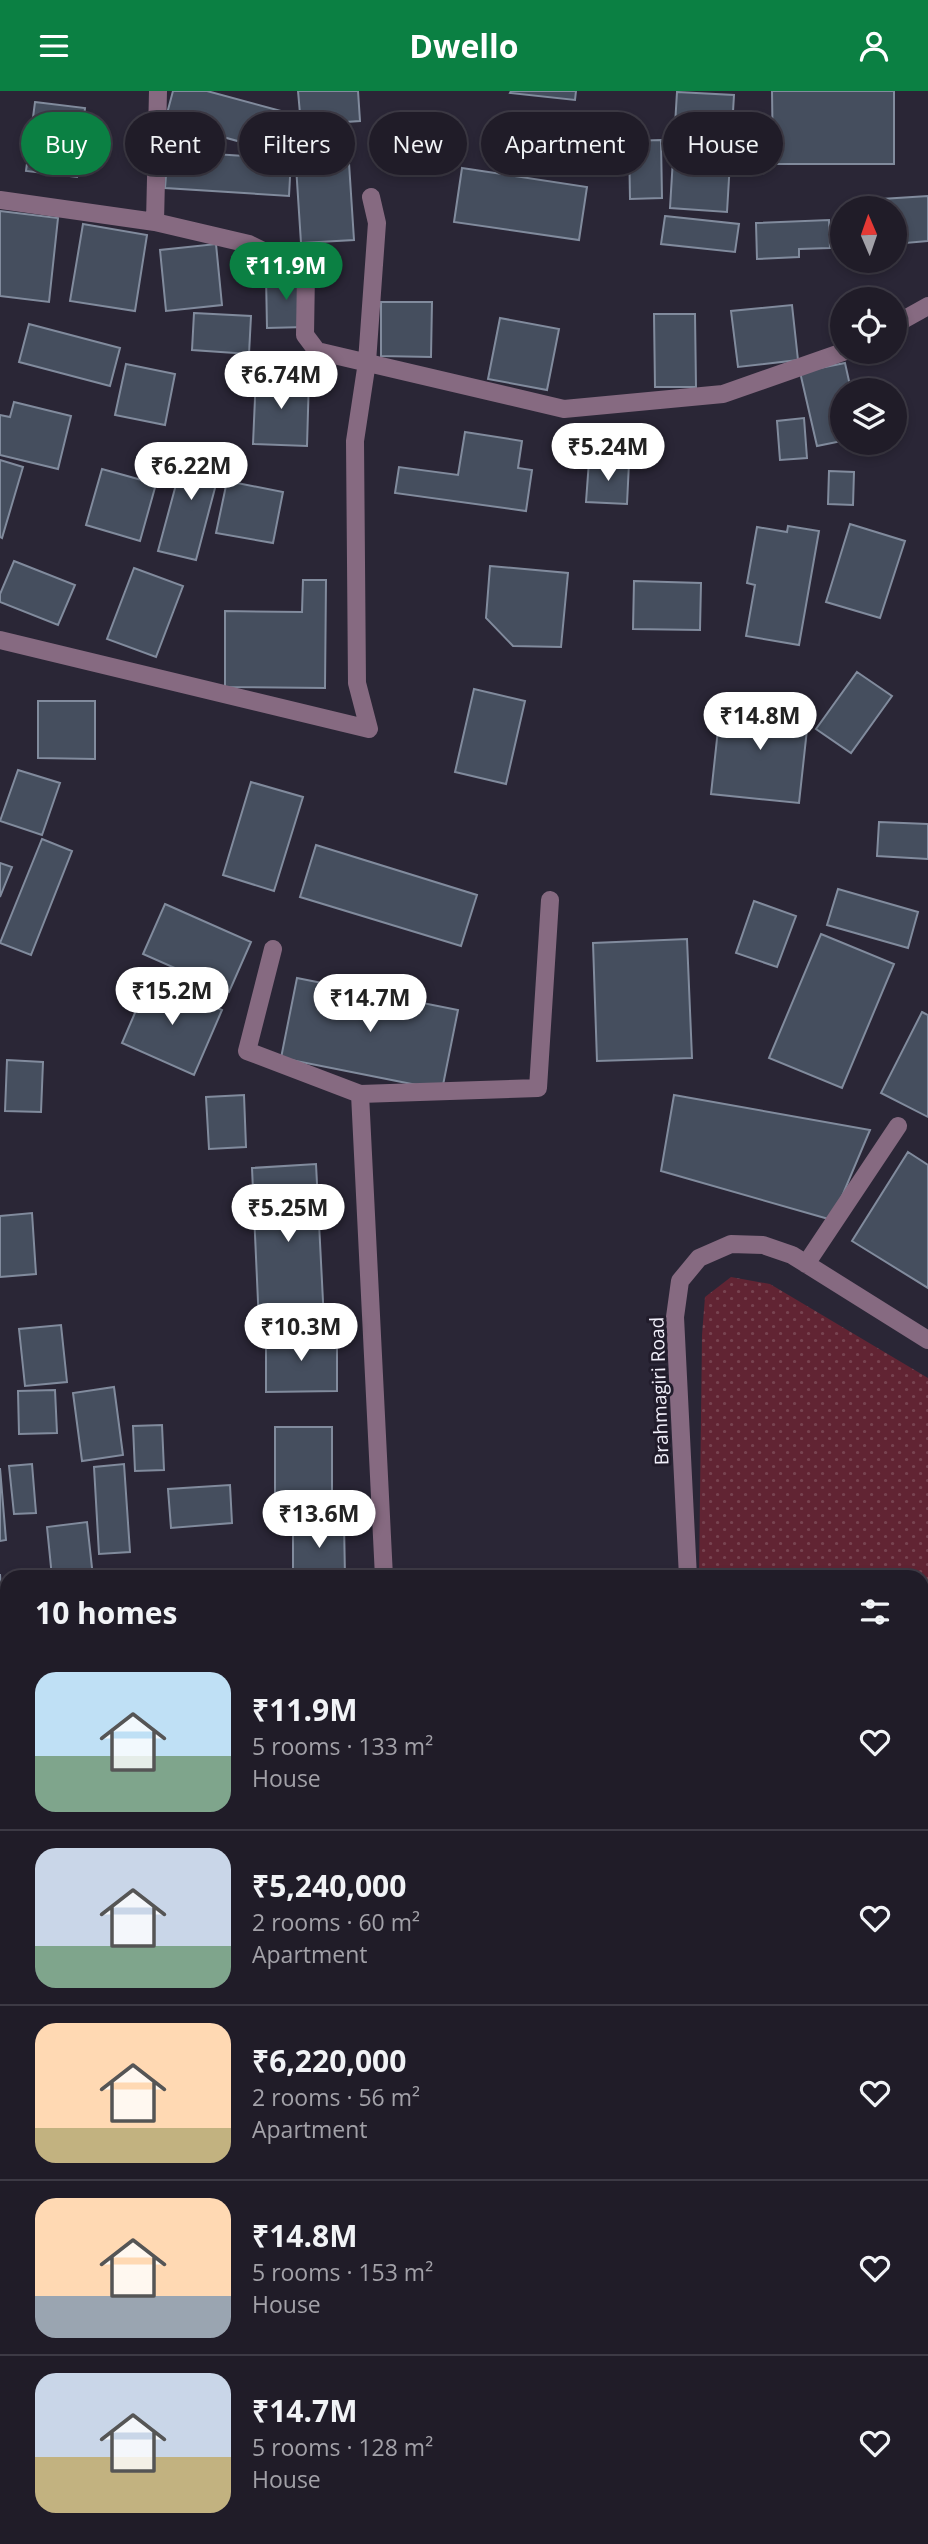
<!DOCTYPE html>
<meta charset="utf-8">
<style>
body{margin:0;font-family:"Open Sans",sans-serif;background:#2d2934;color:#f1f3f6;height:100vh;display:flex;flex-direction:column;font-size:26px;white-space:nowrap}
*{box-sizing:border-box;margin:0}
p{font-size:23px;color:#a2a1a8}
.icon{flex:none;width:38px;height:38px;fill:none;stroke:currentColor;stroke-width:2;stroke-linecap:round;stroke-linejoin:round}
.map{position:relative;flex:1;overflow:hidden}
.details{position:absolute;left:0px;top:1479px;width:929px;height:975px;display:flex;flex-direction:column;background:#201c28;border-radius:21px 21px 0 0;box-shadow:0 4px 10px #0003,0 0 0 2px #3d3a45}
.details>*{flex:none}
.hud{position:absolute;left:21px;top:21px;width:887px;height:63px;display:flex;gap:14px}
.needle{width:46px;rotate:358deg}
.controls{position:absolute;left:830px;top:105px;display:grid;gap:14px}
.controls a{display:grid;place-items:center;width:77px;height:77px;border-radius:50%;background:#201c28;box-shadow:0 4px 10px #0003,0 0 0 2px #3d3a45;font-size:35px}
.price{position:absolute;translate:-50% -60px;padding:0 16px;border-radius:24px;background:#fff;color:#222;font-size:23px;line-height:46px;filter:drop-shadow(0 2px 4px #0008)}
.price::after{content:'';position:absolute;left:50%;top:42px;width:21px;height:16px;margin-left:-10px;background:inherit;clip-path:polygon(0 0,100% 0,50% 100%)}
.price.active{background:#0b8043;color:#fff}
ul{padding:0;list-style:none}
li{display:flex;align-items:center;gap:21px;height:175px;padding:0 35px}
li+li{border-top:2px solid #3d3a45}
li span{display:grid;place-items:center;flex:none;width:196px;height:140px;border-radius:21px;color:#555}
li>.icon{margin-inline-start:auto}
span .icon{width:84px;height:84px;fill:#fffc;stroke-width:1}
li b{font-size:30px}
h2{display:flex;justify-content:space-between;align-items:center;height:84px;padding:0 35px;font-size:30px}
.tag{padding:0 24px;border-radius:32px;background:#201c28;box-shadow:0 4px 10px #0003,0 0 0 2px #3d3a45;font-size:24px;line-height:63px}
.tag.active{background:#0b8043;color:#fff}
header{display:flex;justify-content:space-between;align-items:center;height:91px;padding:0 35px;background:#0b8043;color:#fff;font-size:32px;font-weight:700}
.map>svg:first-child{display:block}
.grass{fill:url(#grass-dots)}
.building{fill:#454e5e;stroke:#818b9d;stroke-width:2}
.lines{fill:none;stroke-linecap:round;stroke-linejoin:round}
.path{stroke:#84818f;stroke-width:4.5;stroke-dasharray:5 5;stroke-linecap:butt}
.minor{stroke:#866a81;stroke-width:18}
.labels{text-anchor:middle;stroke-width:6;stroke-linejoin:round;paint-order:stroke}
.street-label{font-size:19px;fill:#f1effa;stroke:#211c2b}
</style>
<header><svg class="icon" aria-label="menu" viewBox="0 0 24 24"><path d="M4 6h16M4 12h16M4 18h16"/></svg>Dwello<svg class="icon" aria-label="person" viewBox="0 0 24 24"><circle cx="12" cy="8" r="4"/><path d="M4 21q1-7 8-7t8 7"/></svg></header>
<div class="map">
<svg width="928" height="2453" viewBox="0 0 928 2453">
<defs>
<pattern id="grass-dots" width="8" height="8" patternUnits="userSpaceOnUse" patternTransform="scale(1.75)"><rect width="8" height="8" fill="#612433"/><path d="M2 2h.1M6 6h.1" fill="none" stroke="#784451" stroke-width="1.8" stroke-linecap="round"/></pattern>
</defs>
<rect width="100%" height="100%" fill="#2a2636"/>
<path class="grass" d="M731 1186 770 1193 928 1287V2330H922V1486H699L702 1244 705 1206Z"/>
<path class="building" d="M173 0H207L292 23 281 62 165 30Z
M298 0H358L360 30 301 34Z
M511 0H576L575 9 510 2Z
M772 0H894V73H773Z
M677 1 734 4 727 121 670 117Z
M35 11 85 17 77 86 26 80Z
M661 49 662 107 630 108 629 50Z
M168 60 291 68 289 105 165 97Z
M349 72 354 149 301 152 296 75Z
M462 77 587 96 579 149 454 131Z
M928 105V150L894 153V117H866V109Z
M0 120 58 127 49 211 0 205Z
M665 125 739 133 735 161 661 153Z
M829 129 830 157 799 158V166L757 168 756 132Z
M83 133 147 144 135 220 70 210Z
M216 153 222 214 166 220 160 159Z
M266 185H305L306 236 267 237Z
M381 211H432L431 266 381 265Z
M792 214 798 269 738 276 731 220Z
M194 222 251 225 249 263 192 259Z
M654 223H695L696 296H655Z
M500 227 559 238 547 299 488 288Z
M29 233 120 257 110 295 19 271Z
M845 272 851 299H842V350L817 355 800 281Z
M126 273 175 283 165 334 115 324Z
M256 284 309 286 307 355 253 353Z
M14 311 71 325 58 378 0 364V324L10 326Z
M804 327 807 367 780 369 777 330Z
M465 341 522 350 518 377 532 379 526 420 395 402 399 376 458 384Z
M187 353 224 363 196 469 158 460Z
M0 369 23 376 2 447 0 446Z
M589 370 629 372 627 413 586 411Z
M102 378 156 393 140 450 86 434Z
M829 380 854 381 853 414 828 413Z
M227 390 283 401 273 452 216 442Z
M850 433 905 450 880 527 826 511Z
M788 435 819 440 799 554 746 545 755 494 747 492 757 436 787 441Z
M14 470 75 494 58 534 0 511V503Z
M490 475 568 482 561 556 513 555 486 527Z
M134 477 183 495 156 566 107 548Z
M303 489H326L325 597 225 596V520L302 521Z
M634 490 701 492 700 539 633 538Z
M857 581 892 605 851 662 816 638Z
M474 598 525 610 506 693 455 681Z
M38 610H95V668L38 667Z
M721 611 809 620 799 712 711 703Z
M18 679 60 692 42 744 0 730Z
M251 691 303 706 274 800 223 784Z
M879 731 928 733V768L877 765Z
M42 748 72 760 31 864 0 852Z
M316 754 477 804 461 855 300 806Z
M0 772 12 776 0 806Z
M838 798 918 821 908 857 827 834Z
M754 810 796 825 777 876 736 862Z
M165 813 251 851 229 901 143 863Z
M821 843 894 873 842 997 769 967Z
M687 848 692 967 597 970 593 852Z
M150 887 222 919 194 984 122 952Z
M297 887 458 919 442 999 281 967Z
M922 921 928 924V1026L881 1002Z
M7 969 43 971 41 1021 5 1020Z
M244 1004 246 1056 209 1058 206 1006Z
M674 1004 870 1039 832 1129 661 1080Z
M908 1061 928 1074V1197L852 1150Z
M316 1073 324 1230 259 1233 252 1077Z
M32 1122 36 1183 0 1186V1125Z
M61 1234 67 1291 25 1295 19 1238Z
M266 1244 337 1245V1300L266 1301Z
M114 1296 123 1364 82 1370 73 1302Z
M55 1299 57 1342 19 1343 18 1300Z
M162 1334 164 1379 135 1380 133 1335Z
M275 1336H332V1419H275Z
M32 1373 36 1422 14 1423 9 1375Z
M124 1373 130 1461 99 1463 94 1376Z
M0 1377 6 1449 0 1450Z
M230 1394 232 1432 171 1437 168 1398Z
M87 1431 93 1486H52L47 1436Z
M344 1431 345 1486H293V1432Z
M0 1483 3 1533H0Z"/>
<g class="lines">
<path class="path" d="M922 1636H928"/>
<path class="minor" d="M0 109 155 131 158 0
M155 131 249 153 306 181 305 244 317 260 564 318 723 303 843 261
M894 234 928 215
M0 549 369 638 357 592 355 350 367 271 377 132 371 106
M273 858 247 960 360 1003 538 997 550 809
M360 1003 384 1486
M806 1173 898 1035
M688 1486 675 1226 680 1190 699 1167 731 1153 763 1154 792 1164 928 1249
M922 2377 928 2376
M732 2446V2453
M830 2446 831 2453"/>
</g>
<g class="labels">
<g class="street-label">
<text transform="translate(659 1300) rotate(-92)" y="7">Brahmagiri Road</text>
</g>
</g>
</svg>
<div class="controls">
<a><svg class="needle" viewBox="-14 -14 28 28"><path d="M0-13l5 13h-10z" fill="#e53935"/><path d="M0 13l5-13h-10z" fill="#a2a1a8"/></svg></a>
<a><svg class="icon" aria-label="locate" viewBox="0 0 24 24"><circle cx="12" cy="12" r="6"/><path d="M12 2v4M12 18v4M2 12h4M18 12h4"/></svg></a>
<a><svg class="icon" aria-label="layers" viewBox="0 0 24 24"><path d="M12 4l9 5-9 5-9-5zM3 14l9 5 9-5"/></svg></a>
</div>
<b class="price active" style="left:286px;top:211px">₹11.9M</b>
<b class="price" style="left:281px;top:320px">₹6.74M</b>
<b class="price" style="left:608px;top:392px">₹5.24M</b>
<b class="price" style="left:191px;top:411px">₹6.22M</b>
<b class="price" style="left:760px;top:661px">₹14.8M</b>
<b class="price" style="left:172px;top:936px">₹15.2M</b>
<b class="price" style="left:370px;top:943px">₹14.7M</b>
<b class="price" style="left:288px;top:1153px">₹5.25M</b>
<b class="price" style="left:301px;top:1272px">₹10.3M</b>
<b class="price" style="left:319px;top:1459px">₹13.6M</b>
<div class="hud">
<a class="tag active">Buy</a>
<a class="tag">Rent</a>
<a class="tag">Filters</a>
<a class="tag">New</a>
<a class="tag">Apartment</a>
<a class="tag">House</a>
</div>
<section class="details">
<h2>10 homes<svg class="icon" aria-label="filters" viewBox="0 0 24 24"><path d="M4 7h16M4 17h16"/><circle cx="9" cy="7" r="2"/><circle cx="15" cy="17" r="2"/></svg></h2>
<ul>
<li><span style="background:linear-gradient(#bfe0f5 60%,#7fa58c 0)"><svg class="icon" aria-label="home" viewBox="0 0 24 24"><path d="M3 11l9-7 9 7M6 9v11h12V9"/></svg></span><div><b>₹11.9M</b><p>5 rooms · 133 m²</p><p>House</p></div><svg class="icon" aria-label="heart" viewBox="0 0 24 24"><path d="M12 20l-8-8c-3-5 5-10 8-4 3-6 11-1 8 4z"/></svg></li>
<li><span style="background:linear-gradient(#c9d6e8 70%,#7fa58c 0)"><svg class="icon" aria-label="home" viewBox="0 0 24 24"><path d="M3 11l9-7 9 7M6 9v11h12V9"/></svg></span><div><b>₹5,240,000</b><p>2 rooms · 60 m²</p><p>Apartment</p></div><svg class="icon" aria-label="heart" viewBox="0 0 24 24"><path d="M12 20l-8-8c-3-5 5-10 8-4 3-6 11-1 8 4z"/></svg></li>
<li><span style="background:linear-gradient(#ffd9b3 75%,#c2b280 0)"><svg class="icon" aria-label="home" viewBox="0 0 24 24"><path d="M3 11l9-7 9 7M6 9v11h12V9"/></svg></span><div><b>₹6,220,000</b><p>2 rooms · 56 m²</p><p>Apartment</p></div><svg class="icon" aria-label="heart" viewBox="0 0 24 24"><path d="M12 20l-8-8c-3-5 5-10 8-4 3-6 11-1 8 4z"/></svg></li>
<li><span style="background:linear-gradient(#ffd9b3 70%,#9aa5b1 0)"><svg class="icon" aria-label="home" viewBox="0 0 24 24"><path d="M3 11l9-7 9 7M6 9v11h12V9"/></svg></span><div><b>₹14.8M</b><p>5 rooms · 153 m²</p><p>House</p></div><svg class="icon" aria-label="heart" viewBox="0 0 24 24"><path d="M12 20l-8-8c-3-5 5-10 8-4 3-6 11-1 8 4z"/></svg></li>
<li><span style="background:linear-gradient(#c9d6e8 60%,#c2b280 0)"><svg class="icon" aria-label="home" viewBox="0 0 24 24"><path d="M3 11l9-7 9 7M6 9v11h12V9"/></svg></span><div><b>₹14.7M</b><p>5 rooms · 128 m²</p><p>House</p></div><svg class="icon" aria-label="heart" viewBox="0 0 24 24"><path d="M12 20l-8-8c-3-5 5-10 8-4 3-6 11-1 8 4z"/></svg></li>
</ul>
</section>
</div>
